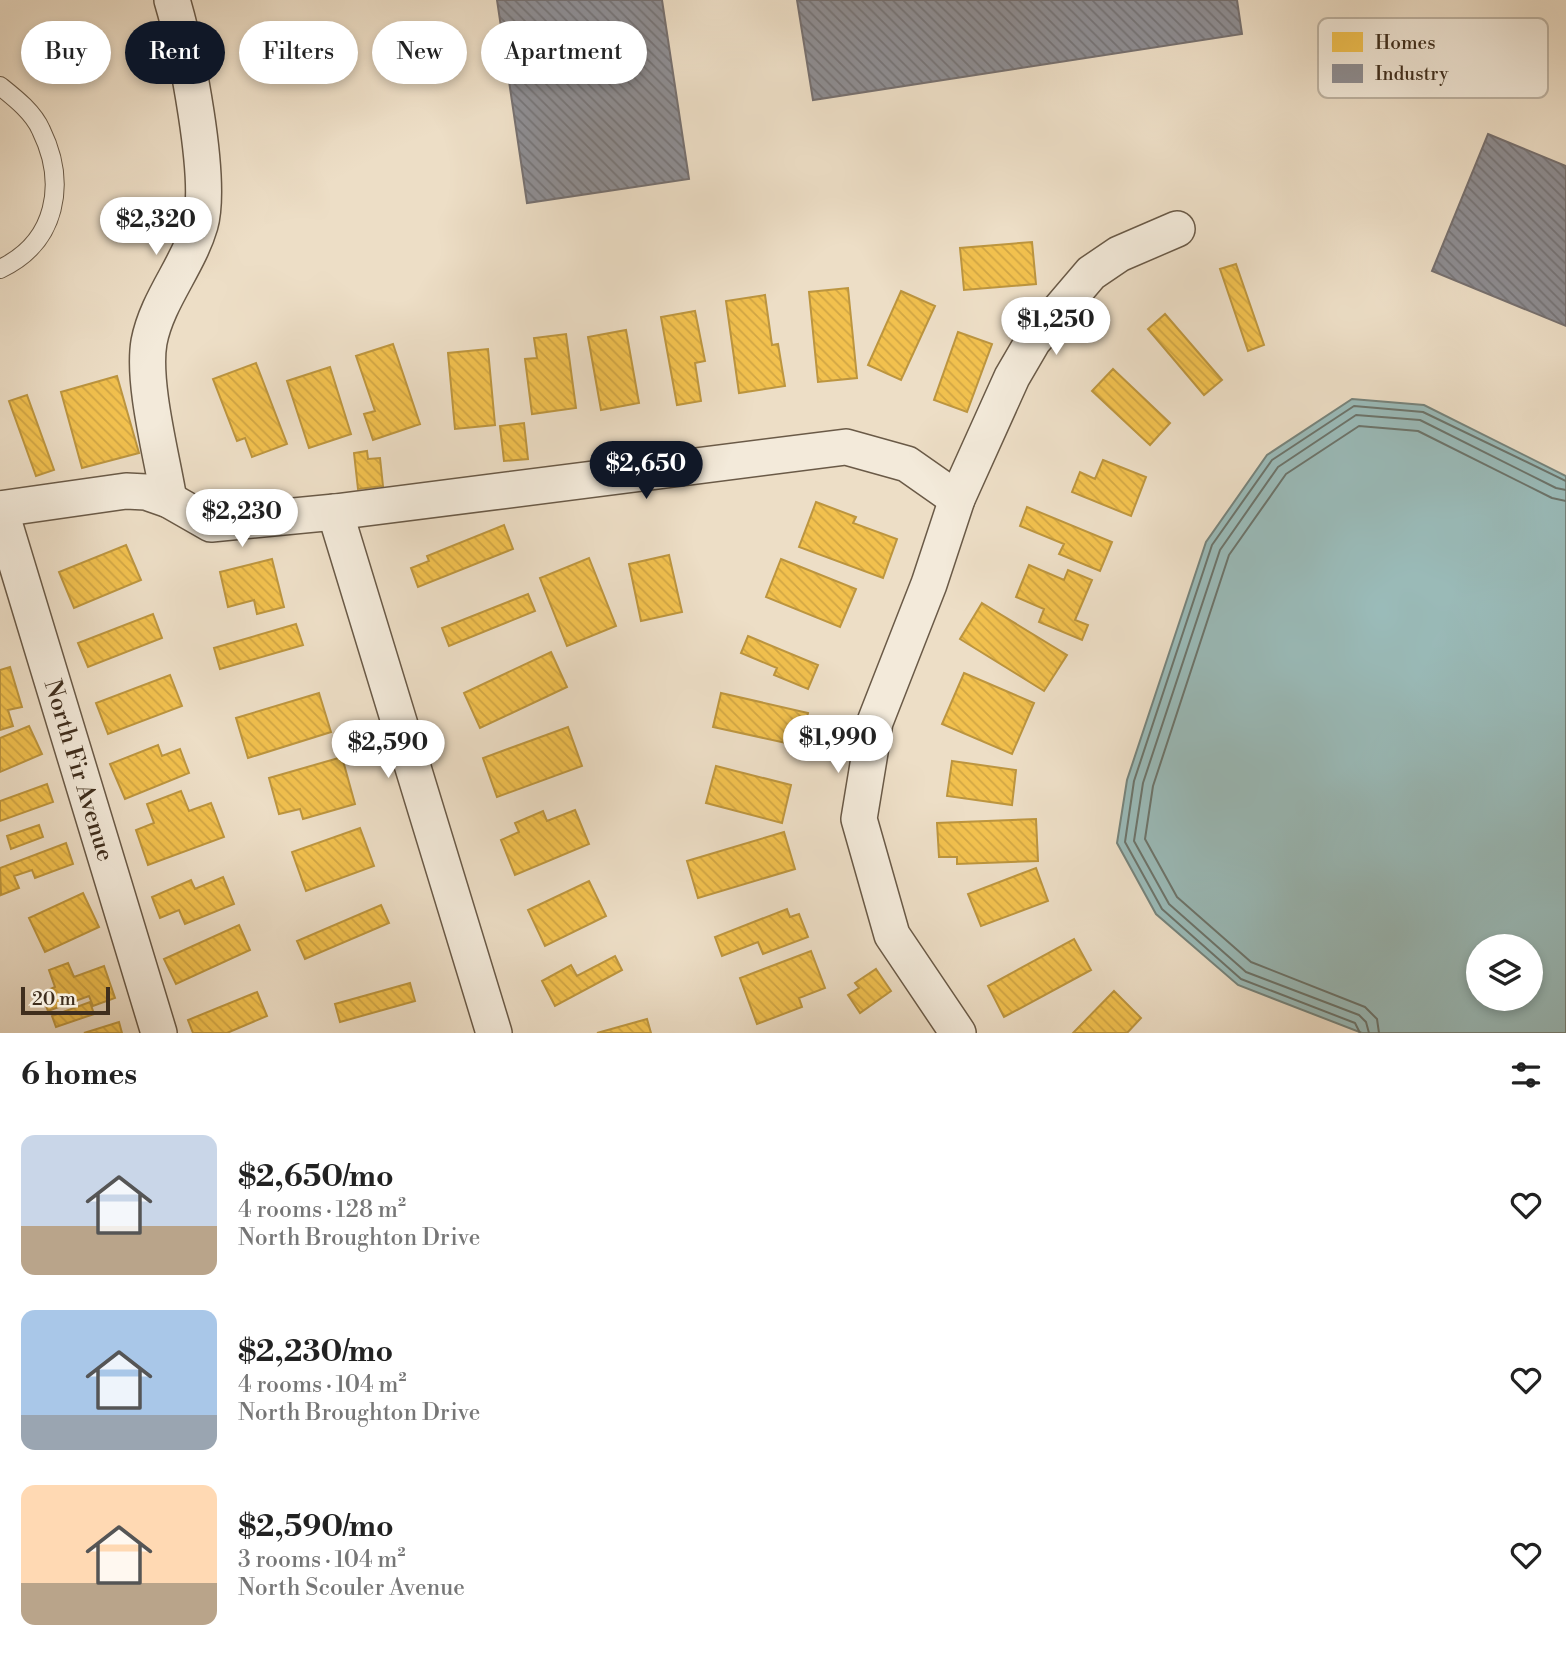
<!DOCTYPE html>
<meta charset="utf-8">
<style>
body{margin:0;font-family:"Libre Bodoni",serif;background:#f2f2f2;color:#222;height:100vh;display:flex;flex-direction:column;font-size:26px;white-space:nowrap}
*{box-sizing:border-box;margin:0}
p{font-size:23px;color:#767676}
.icon{flex:none;width:38px;height:38px;fill:none;stroke:currentColor;stroke-width:2;stroke-linecap:round;stroke-linejoin:round}
.map{position:relative;height:1033px;overflow:hidden}
.sheet{display:flex;flex-direction:column;background:#fff;flex:1}
.sheet>*{flex:none}
.top-card{position:absolute;left:21px;top:21px;width:700px;height:63px;display:flex;gap:14px}
.fabs{position:absolute;left:1466px;top:934px;display:grid;gap:14px}
.fabs a{display:grid;place-items:center;width:77px;height:77px;border-radius:50%;background:#fff;box-shadow:0 4px 10px #0003;font-size:35px}
.scale{position:absolute;left:21px;bottom:18px;width:89px;box-sizing:border-box;padding-left:7px;border:4px solid #3f2e1d;border-top:0;font-size:19px;line-height:24px;white-space:nowrap;color:#3f2e1d;-webkit-text-stroke:5px #f3eada;paint-order:stroke}
.price{position:absolute;translate:-50% -60px;padding:0 16px;border-radius:24px;background:#fff;color:#222;font-size:23px;line-height:46px;filter:drop-shadow(0 2px 4px #0008)}
.price::after{content:'';position:absolute;left:50%;top:42px;width:21px;height:16px;margin-left:-10px;background:inherit;clip-path:polygon(0 0,100% 0,50% 100%)}
.price.selected{background:#111827;color:#fff}
ul{padding:0;list-style:none}
li{display:flex;align-items:center;gap:21px;height:175px;padding:0 21px}
li span{display:grid;place-items:center;flex:none;width:196px;height:140px;border-radius:14px;color:#555}
li>.icon{margin-inline-start:auto}
span .icon{width:84px;height:84px;fill:#fffc;stroke-width:1}
li b{font-size:30px}
h2{display:flex;justify-content:space-between;align-items:center;height:84px;padding:0 21px;font-size:30px}
.chip{padding:0 24px;border-radius:32px;background:#fff;box-shadow:0 4px 10px #0003;font-size:24px;line-height:63px}
.chip.selected{background:#111827;color:#fff}
.map>svg:first-child{display:block}
.water{fill:#9abbb9;stroke:#76837b;stroke-width:2;fill-rule:evenodd}
.homes{fill:url(#homes-back-hatch);stroke:#bc953f;stroke-width:2}
.industry{fill:url(#industry-back-hatch);stroke:#76706f;stroke-width:2}
.lines{fill:none;stroke-linecap:round;stroke-linejoin:round}
.shore{stroke:#6c746b;stroke-width:2}
.service-casing{stroke:#6a5a47;stroke-width:20}
.minor-casing{stroke:#6a5a47;stroke-width:38}
.service{stroke:#f3eada;stroke-width:18}
.minor{stroke:#f3eada;stroke-width:35}
.labels{text-anchor:middle;stroke-width:7;stroke-linejoin:round;paint-order:stroke}
.street-label{font-size:24px;fill:#3f2e1d;stroke:#f3eada}
.key{fill:#f3eada;stroke:#bdb2a1;stroke-width:2}
.key-label{font-size:19px;fill:#3f2e1d}
</style>
<div class="map">
<svg width="1566" height="1033" viewBox="0 0 1566 1033">
<defs>
<pattern id="homes-back-hatch" width="6" height="6" patternUnits="userSpaceOnUse" patternTransform="scale(1.75)"><rect width="6" height="6" fill="#f2c14e"/><path d="M-1 5l2 2M0 0l6 6M5-1l2 2" fill="none" stroke="#d1a644"/></pattern>
<pattern id="industry-back-hatch" width="6" height="6" patternUnits="userSpaceOnUse" patternTransform="scale(1.75)"><rect width="6" height="6" fill="#8d8d92"/><path d="M-1 5l2 2M0 0l6 6M5-1l2 2" fill="none" stroke="#757477"/></pattern>
</defs>
<rect width="100%" height="100%" fill="#eddec6"/>
<filter id="stains"><feTurbulence type="fractalNoise" baseFrequency=".00286" numOctaves="4"/><feColorMatrix values="0 0 0 0 .2 0 0 0 0 .09 0 0 0 0 .02 0 0 0 .5 -.17"/></filter>
<radialGradient id="worn" r=".72"><stop offset=".6" stop-color="#630" stop-opacity="0"/><stop offset="1" stop-color="#630" stop-opacity=".3"/></radialGradient>
<path class="water" d="M1352 399 1424 405 1566 476V1033H1362L1238 985 1156 914 1117 843 1127 780 1206 542 1267 455ZM1479 947H1531V999H1479Z"/>
<path class="homes" d="M1032 242 1036 284 964 290 960 248Z
M1236 264 1264 345 1248 351 1220 269Z
M848 288 857 378 818 382 809 292Z
M901 291 935 306 901 380 868 365Z
M765 295 772 345 778 344 785 386 739 393 726 301Z
M695 311 705 361 695 363 701 401 677 405 661 317Z
M1165 314 1222 380 1204 395 1148 329Z
M626 330 639 403 601 410 588 337Z
M958 332 992 344 967 412 934 400Z
M566 334 576 408 532 414 525 359 537 358 534 338Z
M393 344 420 424 373 440 364 414 375 411 356 356Z
M488 349 495 425 455 429 448 353Z
M256 363 287 444 252 457 245 438 237 441 213 379Z
M330 367 351 434 309 448 287 381Z
M1113 369 1170 423 1150 445 1092 391Z
M117 376 139 453 82 468 61 392Z
M27 395 54 470 36 476 9 401Z
M524 423 528 459 504 461 500 426Z
M367 451 368 459 380 458 383 486 358 489 354 453Z
M1103 460 1146 477 1131 516 1072 492 1080 472 1095 479Z
M816 502 856 517 853 523 897 539 883 578 799 547Z
M1027 507 1112 542 1100 571 1059 554 1064 544 1020 526Z
M504 525 513 549 418 587 411 568 429 561 427 556Z
M126 545 141 580 74 608 59 572Z
M669 555 682 612 641 621 629 564Z
M589 558 616 626 567 646 540 578Z
M272 559 284 607 257 614 254 600 228 607 220 572Z
M781 559 856 589 840 627 766 597Z
M1029 565 1064 580 1068 570 1092 580 1075 620 1088 625 1082 640 1039 622 1044 609 1016 597Z
M528 594 535 611 449 646 442 628Z
M982 603 1067 655 1044 691 960 639Z
M153 614 162 638 88 667 78 643Z
M296 624 303 645 220 669 214 648Z
M748 636 818 665 808 689 774 675 777 668 741 653Z
M551 652 567 687 480 728 464 693Z
M10 667 22 707 8 710 13 726 0 730V670Z
M964 673 1034 703 1012 754 942 724Z
M170 675 182 706 108 734 96 703Z
M319 693 331 732 248 758 236 718Z
M721 693 808 713 800 746 713 727Z
M29 726 42 754 0 772V738Z
M568 727 582 766 497 797 483 758Z
M158 745 162 756 180 749 189 773 125 799 110 764Z
M342 757 355 804 303 819 300 809 279 814 269 778Z
M952 761 1016 770 1012 805 947 796Z
M716 766 791 785 782 823 706 803Z
M47 784 53 802 0 821V801Z
M181 791 189 811 211 803 224 837 148 865 136 830 154 823 147 804Z
M575 810 589 844 515 875 501 840 519 832 515 823 543 811 547 821Z
M1036 819 1038 861 957 864V857H939L937 823Z
M39 825 43 837 11 849 7 836Z
M360 828 374 866 306 891 292 852Z
M784 832 795 869 698 898 687 861Z
M66 843 73 864 35 878 32 870 14 876 19 888 1 895 0 868Z
M1036 868 1048 901 981 926 968 894Z
M223 877 234 904 185 924 179 910 160 918 152 897 191 880 195 889Z
M589 881 606 916 545 946 528 910Z
M83 893 99 927 45 952 29 918Z
M381 905 389 923 305 959 297 941Z
M787 909 790 917 799 914 808 937 763 954 758 942 722 956 715 937Z
M239 925 250 950 176 984 164 959Z
M1074 939 1091 970 1004 1017 988 986Z
M811 951 825 988 799 998 802 1007 757 1024 740 978Z
M615 956 622 970 555 1006 542 981 571 965 577 976Z
M68 963 74 977 104 966 115 998 93 1006 89 996 48 1011 41 993 55 987 49 970Z
M876 969 891 991 860 1013 848 995 859 988 855 983Z
M410 983 415 1001 340 1022 335 1004Z
M1114 991 1141 1018 1127 1033H1073Z
M257 992 267 1016 227 1033H193L188 1020Z
M90 1002 94 1014 56 1027 52 1016Z
M647 1019 651 1033H597Z
M119 1022 122 1033H84Z"/>
<path class="industry" d="M497 0H662L689 179 527 203Z
M797 0H1237L1242 34 813 100Z
M1488 134 1566 166V326L1432 271Z"/>
<g class="lines">
<path class="shore" d="M1360 1033 1355 1023 1241 979 1162 909 1125 842 1134 781 1212 545 1272 460 1354 406 1423 412 1566 481
M1369 1033 1366 1022 1359 1015 1246 972 1169 904 1134 841 1143 783 1220 550 1278 467 1356 415 1420 420 1556 488 1566 490
M1379 1033 1377 1019 1365 1007 1251 962 1177 897 1145 839 1153 786 1229 555 1286 474 1359 426 1418 431 1552 498 1566 501"/>
<defs>
<path id="service" d="M0 86C15 98 33 112 41 130 67 183 57 242 0 269"/>
<g id="minor">
<path d="M169 500C162 457 142 383 149 342 157 300 188 266 200 225 213 180 186 47 172 0"/>
<path d="M0 509 126 491 146 492 169 500 211 524 335 512 846 447 907 464 957 499"/>
<path id="s1" d="M0 509 159 1033"/>
<path d="M335 512 494 1033"/>
<path d="M958 1033 892 935 859 819 875 722 929 584 957 499 1012 377 1033 341 1091 273 1119 254 1177 229"/>
</g>
</defs>
<use href="#service" class="service-casing"/>
<use href="#minor" class="minor-casing"/>
<use href="#service" class="service"/>
<use href="#minor" class="minor"/>
</g>
<g class="labels">
<g class="street-label">
<text dy="8" stroke="none"><textPath href="#s1" startOffset="273">North Fir Avenue</textPath></text>
</g>
</g>
<rect x="1318" y="18" width="230" height="80" rx="10" class="key"/>
<rect x="1332" y="32" width="31" height="20" fill="#f2c14e"/>
<rect x="1332" y="64" width="31" height="19" fill="#8d8d92"/>
<g class="key-label">
<text x="1375" y="49">Homes</text>
<text x="1375" y="80">Industry</text>
</g>
<rect width="100%" height="100%" filter="url(#stains)"/>
<rect width="100%" height="100%" fill="url(#worn)"/>
</svg>
<div class="fabs">
<a><svg class="icon" aria-label="layers" viewBox="0 0 24 24"><path d="M12 4l9 5-9 5-9-5zM3 14l9 5 9-5"/></svg></a>
</div>
<div class="scale">20 m</div>
<b class="price" style="left:156px;top:257px">$2,320</b>
<b class="price" style="left:1056px;top:357px">$1,250</b>
<b class="price selected" style="left:646px;top:501px">$2,650</b>
<b class="price" style="left:242px;top:549px">$2,230</b>
<b class="price" style="left:838px;top:775px">$1,990</b>
<b class="price" style="left:388px;top:780px">$2,590</b>
<div class="top-card">
<a class="chip">Buy</a>
<a class="chip selected">Rent</a>
<a class="chip">Filters</a>
<a class="chip">New</a>
<a class="chip">Apartment</a>
</div>
</div>
<section class="sheet">
<h2>6 homes<svg class="icon" aria-label="filters" viewBox="0 0 24 24"><path d="M4 7h16M4 17h16"/><circle cx="9" cy="7" r="2"/><circle cx="15" cy="17" r="2"/></svg></h2>
<ul>
<li><span style="background:linear-gradient(#c9d6e8 65%,#b9a48a 0)"><svg class="icon" aria-label="home" viewBox="0 0 24 24"><path d="M3 11l9-7 9 7M6 9v11h12V9"/></svg></span><div><b>$2,650/mo</b><p>4 rooms · 128 m²</p><p>North Broughton Drive</p></div><svg class="icon" aria-label="heart" viewBox="0 0 24 24"><path d="M12 20l-8-8c-3-5 5-10 8-4 3-6 11-1 8 4z"/></svg></li>
<li><span style="background:linear-gradient(#a9c7e8 75%,#9aa5b1 0)"><svg class="icon" aria-label="home" viewBox="0 0 24 24"><path d="M3 11l9-7 9 7M6 9v11h12V9"/></svg></span><div><b>$2,230/mo</b><p>4 rooms · 104 m²</p><p>North Broughton Drive</p></div><svg class="icon" aria-label="heart" viewBox="0 0 24 24"><path d="M12 20l-8-8c-3-5 5-10 8-4 3-6 11-1 8 4z"/></svg></li>
<li><span style="background:linear-gradient(#ffd9b3 70%,#b9a48a 0)"><svg class="icon" aria-label="home" viewBox="0 0 24 24"><path d="M3 11l9-7 9 7M6 9v11h12V9"/></svg></span><div><b>$2,590/mo</b><p>3 rooms · 104 m²</p><p>North Scouler Avenue</p></div><svg class="icon" aria-label="heart" viewBox="0 0 24 24"><path d="M12 20l-8-8c-3-5 5-10 8-4 3-6 11-1 8 4z"/></svg></li>
</ul>
</section>
